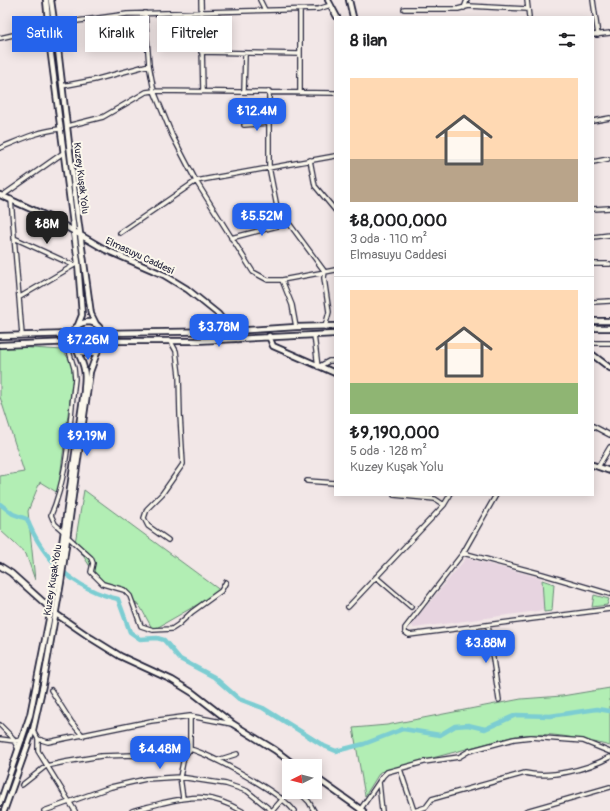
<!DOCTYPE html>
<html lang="tr">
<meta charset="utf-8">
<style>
body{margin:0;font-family:Pangolin,sans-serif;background:#f6f6f6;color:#202124;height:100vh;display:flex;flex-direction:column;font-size:15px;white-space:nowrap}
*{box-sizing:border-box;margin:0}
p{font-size:13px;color:#757577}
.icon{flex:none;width:22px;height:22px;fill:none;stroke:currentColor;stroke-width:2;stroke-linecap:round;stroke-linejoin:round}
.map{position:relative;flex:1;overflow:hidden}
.side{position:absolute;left:334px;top:16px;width:260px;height:480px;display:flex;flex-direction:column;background:#fff;border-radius:0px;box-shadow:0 2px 10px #0003}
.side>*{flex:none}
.banner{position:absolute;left:12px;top:16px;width:262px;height:36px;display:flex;gap:8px}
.needle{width:26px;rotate:264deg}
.fabs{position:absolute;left:282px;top:759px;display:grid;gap:8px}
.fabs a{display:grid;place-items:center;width:40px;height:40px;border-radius:0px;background:#fff;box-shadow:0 2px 10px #0003;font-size:20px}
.price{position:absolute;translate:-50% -34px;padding:0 9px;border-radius:8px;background:#2563eb;color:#fff;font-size:13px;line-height:26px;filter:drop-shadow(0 1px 2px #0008)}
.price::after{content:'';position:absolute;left:50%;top:24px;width:12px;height:9px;margin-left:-6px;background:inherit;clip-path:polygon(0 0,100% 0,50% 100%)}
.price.active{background:#222;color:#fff}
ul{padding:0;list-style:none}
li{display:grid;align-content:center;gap:8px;height:212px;padding:0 16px}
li+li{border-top:1px solid #e0e0e0}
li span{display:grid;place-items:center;height:124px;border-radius:0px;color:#555}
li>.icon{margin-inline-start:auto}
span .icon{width:72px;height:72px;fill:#fffc;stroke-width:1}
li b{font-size:17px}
h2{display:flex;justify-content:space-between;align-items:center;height:48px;padding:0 16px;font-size:17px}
.tag{padding:0 14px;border-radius:0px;background:#fff;box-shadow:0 2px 10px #0003;font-size:14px;line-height:36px}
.tag.active{background:#2563eb;color:#fff}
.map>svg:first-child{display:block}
.built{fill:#e7d4e0}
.green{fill:#b2eeb4;stroke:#6a8878}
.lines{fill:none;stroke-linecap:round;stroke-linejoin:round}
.canal{stroke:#7ccdd2;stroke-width:4.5}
.street-casing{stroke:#22223b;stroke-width:6}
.secondary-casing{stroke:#22223b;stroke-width:8}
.street{stroke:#fbf7ec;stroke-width:3.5}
.secondary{stroke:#fbf7ec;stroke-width:4.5}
.labels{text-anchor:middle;stroke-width:4;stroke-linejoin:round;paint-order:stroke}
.street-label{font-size:10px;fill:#22223b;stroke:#fbf7ec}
</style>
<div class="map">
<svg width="610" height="811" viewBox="0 0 610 811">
<rect width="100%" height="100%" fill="#f2e7e7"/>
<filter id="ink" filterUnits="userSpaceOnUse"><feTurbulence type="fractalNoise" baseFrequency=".025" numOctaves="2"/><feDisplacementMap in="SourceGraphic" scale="8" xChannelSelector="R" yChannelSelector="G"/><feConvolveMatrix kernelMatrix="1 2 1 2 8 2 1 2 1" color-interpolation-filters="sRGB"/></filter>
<g filter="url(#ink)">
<path class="built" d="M466 558 541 578 544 610 414 628 411 625Z"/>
<path class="green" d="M0 346 63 350 74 368 58 493 40 482 28 511 35 580 26 554 0 530V476L24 472 0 397Z
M84 490 221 591 153 630 141 608 124 590 95 578 91 568 75 543Z
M542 580 554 584 552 611 544 612Z
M594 595 609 599 607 605 592 607Z
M610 688V746C578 738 544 730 511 737L380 772 365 796 353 728 387 725 521 699 562 696Z"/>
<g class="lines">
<path class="canal" d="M0 504 13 514 27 519C43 560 74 589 118 599L130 632 140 639 157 638 164 640 180 659 214 677 239 699 263 708 324 746 336 751 364 744 403 729 440 735 455 726 468 725 485 729 516 715 550 716 597 709 610 711"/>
<defs>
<path id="street" d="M201 0 203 91
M260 0 265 10
M527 0 529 17
M593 0 598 35
M464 8 467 0
M404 9H458L469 6 527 9
M300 10V93
M145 13 149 65
M54 21 63 23 127 14 318 9 331 5
M593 35 610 33
M0 38 39 29 46 23
M201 52 300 54
M62 86 94 80 149 65 154 91 172 135 196 181 253 272 268 280H282
M244 91 245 55
M269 91V167L277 207 325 272 335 270
M593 121 610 118
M244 125 269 123
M67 126 103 117 146 92 154 91 335 93
M0 148C20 140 38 131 60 129
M310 160 315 186 335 210
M593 162 608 159
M2 196 63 153
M11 199 22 335
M593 209 610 208
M120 233 196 181 335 156
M593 237 610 235
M14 238 73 265
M231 238 289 223
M593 264H610
M20 297 78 263
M593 302 610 301
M296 327 292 305 282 280 325 272 324 278 329 312 325 327
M314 335 318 367 329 361H335
M593 343H610
M593 426 610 435
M598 467 610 447
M307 481 335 483
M394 495 435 499 444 505
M496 495 463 553 405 628V632L409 635 610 609
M63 531 55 524 51 515C69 473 69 424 75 379L74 368 69 351 73 342
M69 538 91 558 93 563 91 572 103 584 124 590 130 596 141 626 153 630 172 629 178 625 192 612 221 591 226 582
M168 540 148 526 144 518 147 509 162 494 183 464 180 415 179 375 176 351 170 340
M463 553 542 574 610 594
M376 577 411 607
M348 607 444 505 450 495
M488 625 499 700
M51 690 72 723 83 736
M0 725 12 737 18 749
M33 730 38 739 48 742 151 721 190 716 232 724
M0 739 15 741 22 740
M38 739V751L75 811
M190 749C211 755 283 794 294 811
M218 760 237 754
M400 769 414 811
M379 782 382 811
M22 785 46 766 65 762 101 756 135 755 184 757
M299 792 309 802 314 811
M183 798 180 777 184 757 190 749V716
M360 810 383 776 387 772 424 762 459 757 469 751 514 739 531 737 583 741 610 752
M44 811 111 787 146 779 180 777 226 784 247 791 272 811 289 792
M132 811C142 808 152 806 162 803 195 795 212 794 242 811
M414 811 426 807 432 799 525 773C550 779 588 769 610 757
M526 811 610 787"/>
<path id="secondary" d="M46 0 48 21
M51 0 54 21 57 24 58 28 54 33 48 32 45 27C45 22 49 19 54 21
M328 0 337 17
M349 0 353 17
M48 32 78 263 82 315 78 325
M56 32 76 204 91 314 96 324
M0 195 51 218 106 250 164 275 187 289 218 314 238 339
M593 321H610
M593 328H610
M102 333 231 331 296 327 335 326
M0 336 73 334
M269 336 273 346 335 373
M103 341H195L335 334
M0 345 73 342
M593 355 610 368
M593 465 610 471
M0 566 11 573 51 609
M56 614 91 638 120 656 172 680 193 693 233 724 275 750 296 766
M315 777 363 811
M0 803 30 715 57 579 84 391C84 384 86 376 84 369 82 355 66 338 76 327 80 323 85 322 90 322 114 327 100 366 77 349
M4 811 33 730 43 685 61 582 90 372 98 350"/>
</defs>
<use href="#street" class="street-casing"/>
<use href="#secondary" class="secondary-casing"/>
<use href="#street" class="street"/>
<use href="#secondary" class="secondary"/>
</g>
</g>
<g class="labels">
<g class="street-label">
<text transform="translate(82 178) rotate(83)" y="4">Kuzey Kuşak Yolu</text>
<text transform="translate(140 255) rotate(25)" y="4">Elmasuyu Caddesi</text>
<text transform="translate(52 580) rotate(-81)" y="4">Kuzey Kuşak Yolu</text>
</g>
</g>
</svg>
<div class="fabs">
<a><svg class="needle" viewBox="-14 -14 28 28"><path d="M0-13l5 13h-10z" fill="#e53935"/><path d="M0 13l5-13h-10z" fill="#757577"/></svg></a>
</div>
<b class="price" style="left:257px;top:132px">₺12.4M</b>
<b class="price" style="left:262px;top:237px">₺5.52M</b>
<b class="price active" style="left:47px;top:245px">₺8M</b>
<b class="price" style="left:219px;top:348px">₺3.78M</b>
<b class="price" style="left:88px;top:361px">₺7.26M</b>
<b class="price" style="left:87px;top:457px">₺9.19M</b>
<b class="price" style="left:486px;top:664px">₺3.88M</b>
<b class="price" style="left:160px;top:770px">₺4.48M</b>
<div class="banner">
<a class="tag active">Satılık</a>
<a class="tag">Kiralık</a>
<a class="tag">Filtreler</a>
</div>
<section class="side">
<h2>8 ilan<svg class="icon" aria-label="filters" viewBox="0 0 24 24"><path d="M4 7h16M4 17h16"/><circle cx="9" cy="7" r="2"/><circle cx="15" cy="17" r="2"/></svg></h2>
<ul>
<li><span style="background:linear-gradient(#ffd9b3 65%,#b9a48a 0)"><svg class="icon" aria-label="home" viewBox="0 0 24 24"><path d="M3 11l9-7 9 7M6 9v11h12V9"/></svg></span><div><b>₺8,000,000</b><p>3 oda · 110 m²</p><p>Elmasuyu Caddesi</p></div></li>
<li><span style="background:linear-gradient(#ffd9b3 75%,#8fb573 0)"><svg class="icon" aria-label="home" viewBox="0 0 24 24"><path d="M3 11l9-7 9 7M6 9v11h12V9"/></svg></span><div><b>₺9,190,000</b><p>5 oda · 128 m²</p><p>Kuzey Kuşak Yolu</p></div></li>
</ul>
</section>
</div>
